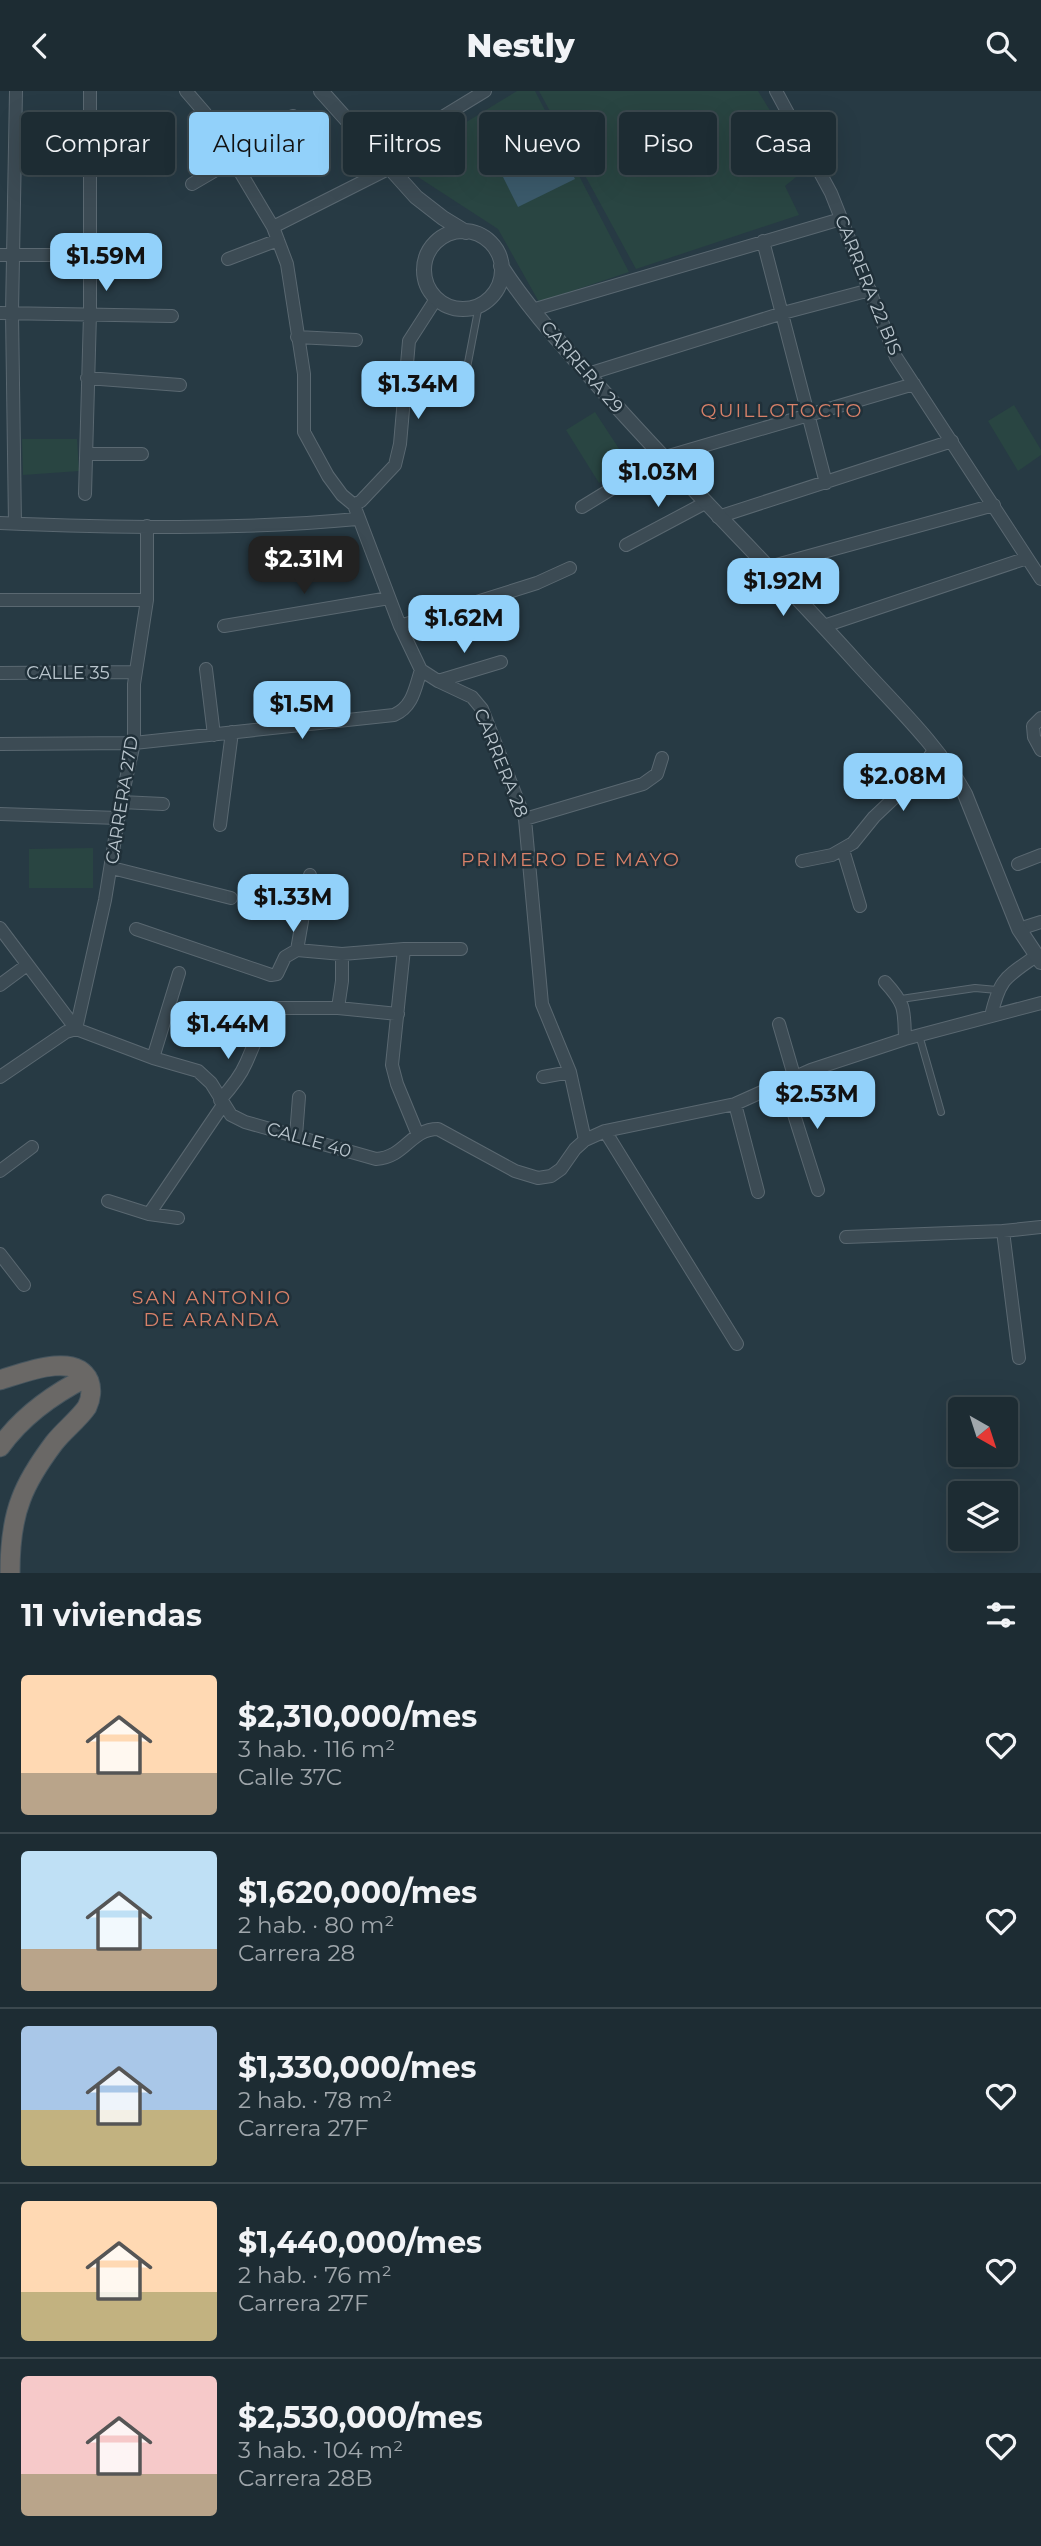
<!DOCTYPE html>
<html lang="es">
<meta charset="utf-8">
<style>
body{margin:0;font-family:Montserrat,sans-serif;background:#25343b;color:#f1f3f6;height:100vh;display:flex;flex-direction:column;font-size:26px;white-space:nowrap}
*{box-sizing:border-box;margin:0}
p{font-size:23px;color:#a0a7ac}
.icon{flex:none;width:38px;height:38px;fill:none;stroke:currentColor;stroke-width:2;stroke-linecap:round;stroke-linejoin:round}
.map{position:relative;height:1482px;overflow:hidden}
.drawer{display:flex;flex-direction:column;background:#1d2c33;flex:1}
.drawer>*{flex:none}
.guide{position:absolute;left:21px;top:21px;width:999px;height:63px;display:flex;gap:14px}
.needle{width:46px;rotate:141deg}
.fabs{position:absolute;left:948px;top:1306px;display:grid;gap:14px}
.fabs a{display:grid;place-items:center;width:70px;height:70px;border-radius:7px;background:#1d2c33;box-shadow:0 7px 28px #0002,0 0 0 2px #3b484e;font-size:35px}
.price{position:absolute;translate:-50% -60px;padding:0 16px;border-radius:14px;background:#92d1fa;color:#111;font-size:23px;line-height:46px;filter:drop-shadow(0 2px 4px #0008)}
.price::after{content:'';position:absolute;left:50%;top:42px;width:21px;height:16px;margin-left:-10px;background:inherit;clip-path:polygon(0 0,100% 0,50% 100%)}
.price.selected{background:#222;color:#fff}
ul{padding:0;list-style:none}
li{display:flex;align-items:center;gap:21px;height:175px;padding:0 21px}
li+li{border-top:2px solid #3b484e}
li span{display:grid;place-items:center;flex:none;width:196px;height:140px;border-radius:7px;color:#555}
li>.icon{margin-inline-start:auto}
span .icon{width:84px;height:84px;fill:#fffc;stroke-width:1}
li b{font-size:30px}
h2{display:flex;justify-content:space-between;align-items:center;height:84px;padding:0 21px;font-size:30px}
.pill{padding:0 24px;border-radius:7px;background:#1d2c33;box-shadow:0 7px 28px #0002,0 0 0 2px #3b484e;font-size:24px;line-height:63px}
.pill.selected{background:#92d1fa;color:#111}
header{display:flex;justify-content:space-between;align-items:center;height:91px;padding:0 21px;background:#1d2c33;font-size:32px;font-weight:800}
.map>svg:first-child{display:block}
.green{fill:#294542}
.water{fill:#3b5a6b}
.lines{fill:none;stroke-linecap:round;stroke-linejoin:round}
.service-casing{stroke:#5a6871;stroke-width:8}
.minor-casing{stroke:#5a6871;stroke-width:14}
.tertiary-casing{stroke:#5a6871;stroke-width:16}
.trunk-casing{stroke:#46555e;stroke-width:21}
.service{stroke:#3c4b54;stroke-width:6}
.minor{stroke:#3c4b54;stroke-width:12}
.tertiary{stroke:#3c4b54;stroke-width:14}
.trunk{stroke:#6a6866;stroke-width:19}
.labels{text-anchor:middle;stroke-width:5;stroke-linejoin:round;paint-order:stroke}
.street-label{font-size:18px;fill:#b9c5cd;stroke:#203039}
.neighbourhood-label{font-size:19px;letter-spacing:2px;fill:#d88169;stroke:#203039}
</style>
<header><svg class="icon" aria-label="back" viewBox="0 0 24 24"><path d="M15 5l-7 7 7 7"/></svg>Nestly<svg class="icon" aria-label="search" viewBox="0 0 24 24"><circle cx="10" cy="10" r="6"/><path d="M15 15l6 6"/></svg></header>
<div class="map">
<svg width="1041" height="1482" viewBox="0 0 1041 1482">
<rect width="100%" height="100%" fill="#273a44"/>
<path class="green" d="M517 0H535L629 181 539 211 498 138 398 73Z
M539 0H758L806 78 785 95 799 124 636 178Z
M1014 314 1041 359V364L1018 380 988 330Z
M595 321 629 373 599 392 566 339Z
M22 348H77L79 380 23 384Z
M93 757V797H29V758Z"/>
<path class="water" d="M543 24 575 88 518 116 486 52Z"/>
<g class="lines">
<defs>
<path id="service" d="M466 282 479 214
M901 908 975 897 997 899
M919 944 941 1021"/>
<path id="minor" d="M186 0 205 22 273 136 287 173 304 283V341L328 385 342 404 354 414 400 535 421 579 438 590 472 606 482 618 525 728 542 913 570 981 585 1049
M776 0 831 102 896 266 1041 488
M228 60 293 25
M380 64 485 0
M192 93 233 69
M273 136 390 77
M763 150 826 392
M0 164H89
M228 168 278 149
M532 219 841 128
M0 222 172 225
M297 246 356 249
M588 283 783 222 870 199
M87 287 180 294
M87 363H142
M85 403 90 223V0
M354 414 361 410 395 374 400 353 409 250 436 208
M582 416 662 367 914 293
M718 426 952 350
M0 432C118 437 239 439 357 428
M15 433 12 222 16 0
M626 454 705 412
M769 476 994 414
M0 509H147
M224 535 389 507
M400 535 537 492 570 477
M824 535 1027 467
M206 578 214 644
M0 582 135 581
M438 590 501 571
M1041 627 1033 635 1034 646 1041 659
M0 653 134 652 394 624C413 616 415 597 421 579
M121 711 163 713
M0 723 118 727
M525 728 643 693 657 683 662 667
M220 734 232 641
M843 759 860 815
M802 770 832 764 853 752 874 726 913 689 935 658
M1018 773 1041 764
M112 777 231 807
M0 837 76 938
M136 838 271 884 277 883 285 866 297 859 342 863 404 858H461
M1019 838 1041 831
M404 858 392 974 397 993 418 1044
M297 859 310 784
M885 891C906 914 904 918 905 948
M0 894 27 874
M338 917 398 923
M991 925C1000 887 1005 887 1036 865
M779 933 795 988
M76 938 153 967 198 980 211 992 231 1024 245 1031 376 1068C406 1066 410 1038 438 1038L515 1080 538 1087 551 1085 561 1078 575 1058 585 1049 605 1040 735 1013 811 979 905 948 1041 912
M76 938 105 809 121 711 134 652V593L147 509V435
M153 967 179 882
M0 986 66 941 76 938
M543 986 570 981
M784 992 818 1099
M220 1009C230 998 240 986 246 972 255 952 261 932 277 917H338L342 890V863
M735 1013 758 1101
M605 1040 737 1253
M296 1045 299 1006
M0 1080 32 1056
M108 1110 149 1123 178 1127
M149 1123 223 1014
M1003 1140 1019 1267
M846 1146 1003 1140 1041 1136
M0 1163 24 1194"/>
<path id="tertiary" d="M321 0 416 106 443 127 466 141
M424 179a39 39 0 1 1 78 0a39 39 0 1 1-78 0Z
M501 175C530 220 566 258 601 298 684 392 774 479 858 573 895 614 938 654 965 703L1019 838 1041 871"/>
<path id="trunk" d="M0 1289C23 1282 76 1260 89 1290 92 1298 91 1308 87 1316 78 1329 64 1339 54 1352 42 1368 28 1389 21 1408 12 1431 10 1457 10 1482
M0 1356C23 1324 53 1303 87 1286"/>
</defs>
<use href="#service" class="service-casing"/>
<use href="#minor" class="minor-casing"/>
<use href="#tertiary" class="tertiary-casing"/>
<use href="#trunk" class="trunk-casing"/>
<use href="#service" class="service"/>
<use href="#minor" class="minor"/>
<use href="#tertiary" class="tertiary"/>
<use href="#trunk" class="trunk"/>
</g>
<g class="labels">
<g class="street-label">
<text transform="translate(868 194) rotate(68)" y="6">CARRERA 22 BIS</text>
<text transform="translate(582 276) rotate(49)" y="6">CARRERA 29</text>
<text x="68" y="588">CALLE 35</text>
<text transform="translate(501 672) rotate(68)" y="6">CARRERA 28</text>
<text transform="translate(122 709) rotate(-81)" y="6">CARRERA 27D</text>
<text transform="translate(309 1049) rotate(16)" y="6">CALLE 40</text>
</g>
<g class="neighbourhood-label">
<text x="782" y="326">QUILLOTOCTO</text>
<text x="571" y="775">PRIMERO DE MAYO</text>
<text x="212" y="1213">SAN ANTONIO<tspan x="212" dy="22">DE ARANDA</tspan></text>
</g>
</g>
</svg>
<div class="fabs">
<a><svg class="needle" viewBox="-14 -14 28 28"><path d="M0-13l5 13h-10z" fill="#e53935"/><path d="M0 13l5-13h-10z" fill="#a0a7ac"/></svg></a>
<a><svg class="icon" aria-label="layers" viewBox="0 0 24 24"><path d="M12 4l9 5-9 5-9-5zM3 14l9 5 9-5"/></svg></a>
</div>
<b class="price" style="left:106px;top:202px">$1.59M</b>
<b class="price" style="left:418px;top:330px">$1.34M</b>
<b class="price" style="left:658px;top:418px">$1.03M</b>
<b class="price selected" style="left:304px;top:505px">$2.31M</b>
<b class="price" style="left:783px;top:527px">$1.92M</b>
<b class="price" style="left:464px;top:564px">$1.62M</b>
<b class="price" style="left:302px;top:650px">$1.5M</b>
<b class="price" style="left:903px;top:722px">$2.08M</b>
<b class="price" style="left:293px;top:843px">$1.33M</b>
<b class="price" style="left:228px;top:970px">$1.44M</b>
<b class="price" style="left:817px;top:1040px">$2.53M</b>
<div class="guide">
<a class="pill">Comprar</a>
<a class="pill selected">Alquilar</a>
<a class="pill">Filtros</a>
<a class="pill">Nuevo</a>
<a class="pill">Piso</a>
<a class="pill">Casa</a>
</div>
</div>
<section class="drawer">
<h2>11 viviendas<svg class="icon" aria-label="filters" viewBox="0 0 24 24"><path d="M4 7h16M4 17h16"/><circle cx="9" cy="7" r="2"/><circle cx="15" cy="17" r="2"/></svg></h2>
<ul>
<li><span style="background:linear-gradient(#ffd9b3 70%,#b9a48a 0)"><svg class="icon" aria-label="home" viewBox="0 0 24 24"><path d="M3 11l9-7 9 7M6 9v11h12V9"/></svg></span><div><b>$2,310,000/mes</b><p>3 hab. · 116 m²</p><p>Calle 37C</p></div><svg class="icon" aria-label="heart" viewBox="0 0 24 24"><path d="M12 20l-8-8c-3-5 5-10 8-4 3-6 11-1 8 4z"/></svg></li>
<li><span style="background:linear-gradient(#bfe0f5 70%,#b9a48a 0)"><svg class="icon" aria-label="home" viewBox="0 0 24 24"><path d="M3 11l9-7 9 7M6 9v11h12V9"/></svg></span><div><b>$1,620,000/mes</b><p>2 hab. · 80 m²</p><p>Carrera 28</p></div><svg class="icon" aria-label="heart" viewBox="0 0 24 24"><path d="M12 20l-8-8c-3-5 5-10 8-4 3-6 11-1 8 4z"/></svg></li>
<li><span style="background:linear-gradient(#a9c7e8 60%,#c2b280 0)"><svg class="icon" aria-label="home" viewBox="0 0 24 24"><path d="M3 11l9-7 9 7M6 9v11h12V9"/></svg></span><div><b>$1,330,000/mes</b><p>2 hab. · 78 m²</p><p>Carrera 27F</p></div><svg class="icon" aria-label="heart" viewBox="0 0 24 24"><path d="M12 20l-8-8c-3-5 5-10 8-4 3-6 11-1 8 4z"/></svg></li>
<li><span style="background:linear-gradient(#ffd9b3 65%,#c2b280 0)"><svg class="icon" aria-label="home" viewBox="0 0 24 24"><path d="M3 11l9-7 9 7M6 9v11h12V9"/></svg></span><div><b>$1,440,000/mes</b><p>2 hab. · 76 m²</p><p>Carrera 27F</p></div><svg class="icon" aria-label="heart" viewBox="0 0 24 24"><path d="M12 20l-8-8c-3-5 5-10 8-4 3-6 11-1 8 4z"/></svg></li>
<li><span style="background:linear-gradient(#f6c9c9 70%,#b9a48a 0)"><svg class="icon" aria-label="home" viewBox="0 0 24 24"><path d="M3 11l9-7 9 7M6 9v11h12V9"/></svg></span><div><b>$2,530,000/mes</b><p>3 hab. · 104 m²</p><p>Carrera 28B</p></div><svg class="icon" aria-label="heart" viewBox="0 0 24 24"><path d="M12 20l-8-8c-3-5 5-10 8-4 3-6 11-1 8 4z"/></svg></li>
</ul>
</section>
